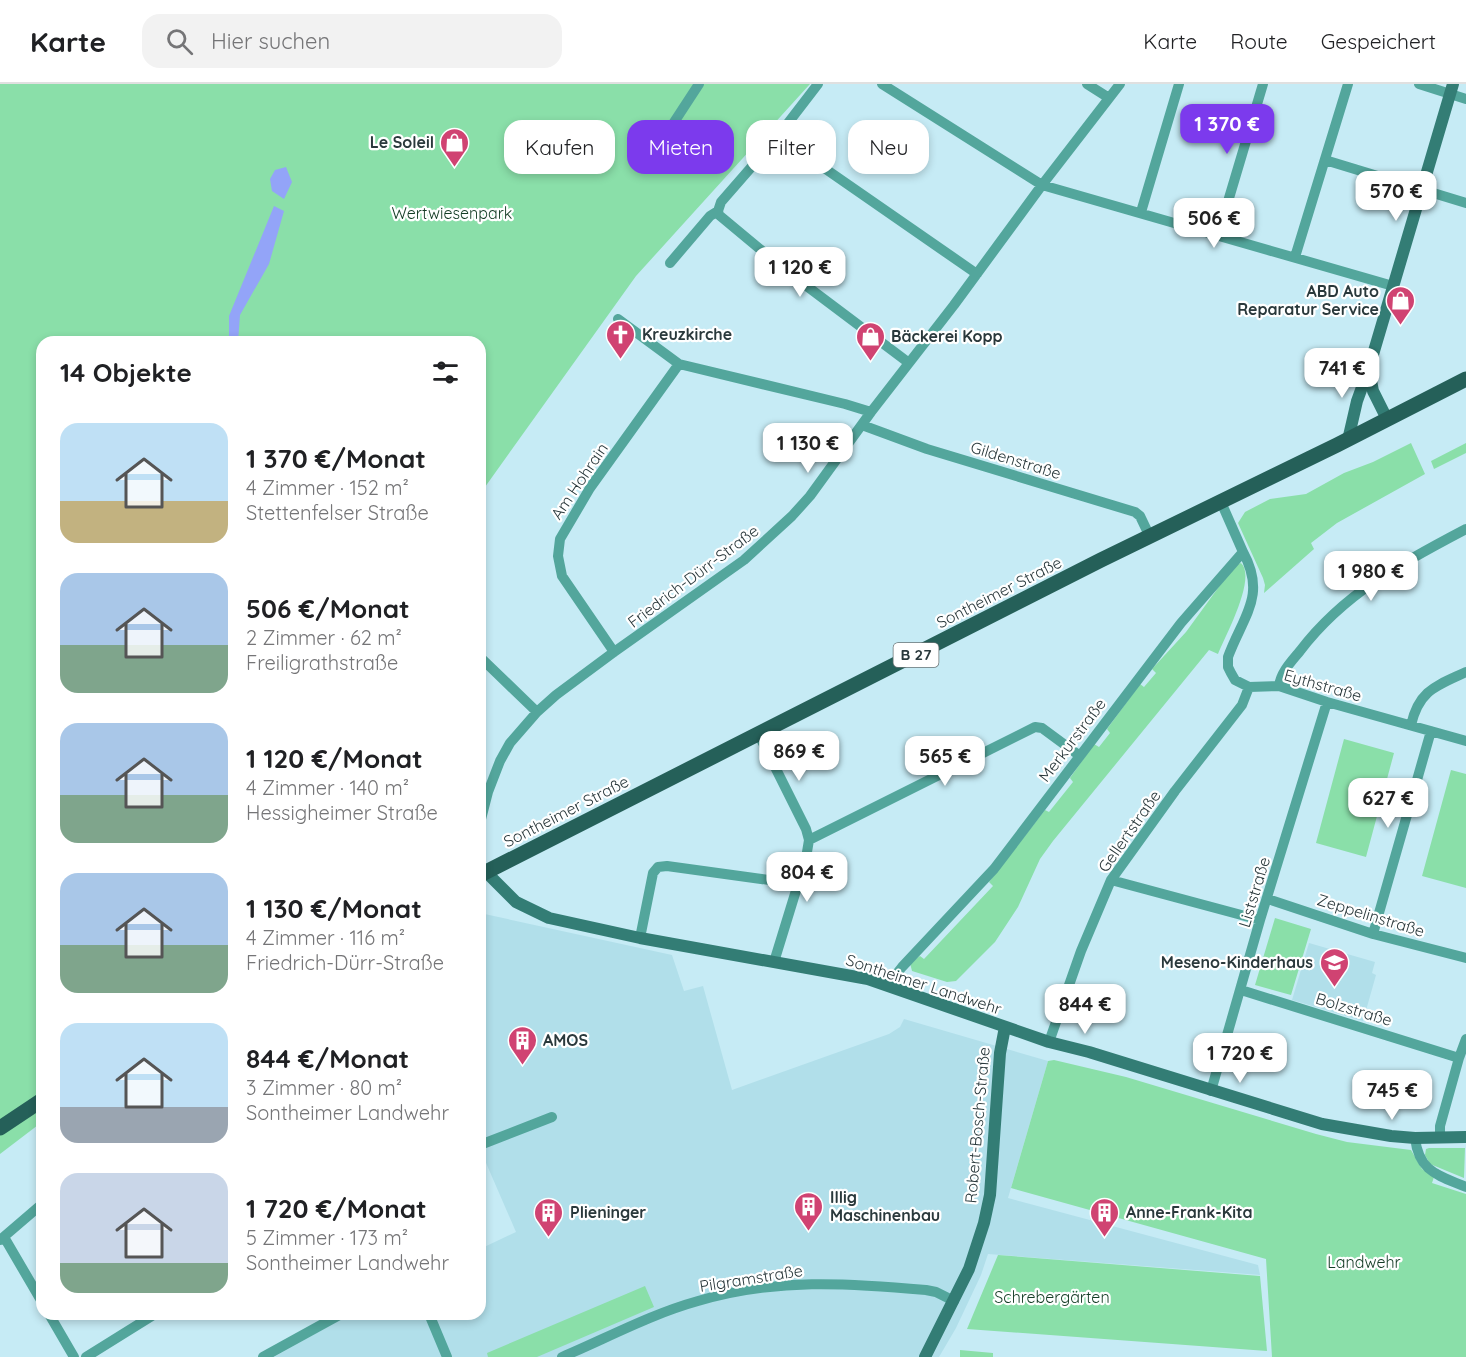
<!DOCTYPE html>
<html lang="de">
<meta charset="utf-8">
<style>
body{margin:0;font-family:Quicksand,sans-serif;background:#f2f2f2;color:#202124;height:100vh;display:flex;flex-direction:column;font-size:22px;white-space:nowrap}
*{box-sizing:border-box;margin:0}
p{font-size:20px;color:#757577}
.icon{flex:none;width:33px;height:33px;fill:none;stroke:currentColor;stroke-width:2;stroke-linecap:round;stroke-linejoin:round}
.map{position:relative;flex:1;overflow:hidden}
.sheet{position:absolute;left:36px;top:252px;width:450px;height:984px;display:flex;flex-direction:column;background:#fff;border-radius:18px;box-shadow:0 3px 9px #0003}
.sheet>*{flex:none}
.banner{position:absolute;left:504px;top:36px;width:570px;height:54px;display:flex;gap:12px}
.price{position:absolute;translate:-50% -51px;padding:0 14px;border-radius:12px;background:#fff;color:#222;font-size:20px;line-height:39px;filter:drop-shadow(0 2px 3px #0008)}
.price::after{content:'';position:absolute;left:50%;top:36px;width:18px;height:14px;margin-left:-9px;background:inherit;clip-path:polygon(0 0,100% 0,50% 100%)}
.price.active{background:#7c3aed;color:#fff}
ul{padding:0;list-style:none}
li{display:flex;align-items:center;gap:18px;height:150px;padding:0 24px}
li span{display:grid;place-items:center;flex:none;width:168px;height:120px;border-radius:18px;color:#555}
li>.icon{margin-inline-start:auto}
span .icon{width:72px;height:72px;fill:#fffc;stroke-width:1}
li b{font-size:26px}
h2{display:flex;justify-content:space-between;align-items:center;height:72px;padding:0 24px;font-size:26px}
.pill{padding:0 21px;border-radius:18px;background:#fff;box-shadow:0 3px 9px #0003;font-size:21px;line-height:54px}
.pill.active{background:#7c3aed;color:#fff}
header{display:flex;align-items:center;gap:36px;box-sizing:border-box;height:84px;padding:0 30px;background:#fff;border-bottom:2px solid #e0e0e0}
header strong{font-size:28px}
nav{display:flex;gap:33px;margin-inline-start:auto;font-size:21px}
.search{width:420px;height:54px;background:#f2f2f2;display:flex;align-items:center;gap:15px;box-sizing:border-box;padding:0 21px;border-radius:18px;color:#757577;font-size:22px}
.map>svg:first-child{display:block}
.built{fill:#b1dfea}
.green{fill:#8adfa9}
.water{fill:#93a4f8}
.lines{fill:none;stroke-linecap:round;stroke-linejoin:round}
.street{stroke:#53a69c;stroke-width:10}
.secondary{stroke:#337d75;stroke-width:12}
.primary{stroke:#256059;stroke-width:15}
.labels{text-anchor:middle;stroke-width:4.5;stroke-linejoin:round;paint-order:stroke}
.shield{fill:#fff;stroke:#6a7476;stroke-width:1.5}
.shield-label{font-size:15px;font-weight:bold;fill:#2a393c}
.poi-label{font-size:16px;font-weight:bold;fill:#2a393c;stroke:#fff;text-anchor:start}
.park-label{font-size:16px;fill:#143c25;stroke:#fff}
.street-label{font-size:16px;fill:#2a393c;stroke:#fff}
</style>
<header>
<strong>Karte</strong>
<div class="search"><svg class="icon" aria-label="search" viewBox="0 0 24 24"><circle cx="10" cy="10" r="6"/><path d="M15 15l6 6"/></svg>Hier suchen</div>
<nav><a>Karte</a><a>Route</a><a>Gespeichert</a></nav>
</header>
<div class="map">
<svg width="1466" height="1273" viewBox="0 0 1466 1273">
<rect width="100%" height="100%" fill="#c6ebf5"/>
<path class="built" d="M480 829 672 871 684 907 703 902 732 1006 889 950 900 943 904 935 1048 977 1008 1114 1258 1181 1260 1191 988 1170 981 1191 956 1244 939 1273H274L350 1230H480V1165L516 1148 480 1065Z
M1309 859 1375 878 1372 889 1376 891 1363 937 1292 916Z"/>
<path class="green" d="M0 0H810L636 192 480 410V258H42V1038L0 1070Z
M1411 359 1425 390 1337 439 1311 459 1314 465 1264 509 1265 501 1263 494 1238 439 1245 428 1270 415 1306 410 1344 389 1373 378Z
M1466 359V369L1434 385 1431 377Z
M1241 479C1257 494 1225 552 1218 570L1209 566 1053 757 1040 775 1018 823 995 858 956 897 947 898 912 887 910 879 920 872 924 875 993 802 989 798 1045 726 1049 728 1073 698 1070 694 1094 660 1099 663 1110 649 1107 645 1140 600 1144 603 1156 589 1152 585 1186 548 1234 482Z
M1344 655 1394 669 1366 773 1316 759Z
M1451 686 1466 690V804L1422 792Z
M1275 834 1311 845 1291 911 1255 901Z
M1054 976 1126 993 1316 1050 1347 1058 1411 1066 1422 1085 1434 1093 1432 1099 1466 1110V1273H1272L1266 1175 1011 1104 1048 977Z
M1429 1064H1465L1464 1094 1430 1080 1425 1071 1426 1065Z
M998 1171 1260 1192 1267 1267 967 1245Z
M645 1202 654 1223 537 1273H488L487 1269Z
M960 1266 993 1269V1273H960Z"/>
<path class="water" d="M286 83 292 98 284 115 272 107 270 95 275 86Z
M274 122 284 127 269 180 240 231 238 258H229V232Z"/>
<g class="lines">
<path class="street" d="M882 0 1042 101 1393 202
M1087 0 1109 14
M1419 0 1466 15
M667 49 699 0
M778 52 977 190
M1325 76 1466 119
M718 127 719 131 784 185 909 279
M1141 128 1179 0
M1218 151 1263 0
M1295 173 1348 0
M670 179 710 132 718 127 721 118 775 56 818 0
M618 235 679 280 845 320 871 328
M862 341 927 365 1135 428 1140 432 1150 453
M1243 468C1267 512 1243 532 1228 573V583L1231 589 1235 596 1249 603 1279 602 1327 618 1466 657
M614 568 562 492 558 472 560 455 590 404 679 280
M480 573 537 628
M1279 602C1281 588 1291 578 1300 567 1344 509 1403 478 1466 445
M1411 641C1419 606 1436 602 1466 588
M759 651 806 745 809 756 806 774 774 878
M480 739 488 708 500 677 510 659 537 628 556 611 614 568 744 476 792 432 810 412 871 328 954 221 1042 101 1120 0
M809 756 1035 643 1042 644 1080 672
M1111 796 1260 836
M1268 815 1373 850 1466 874
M1373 850 1431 647
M640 854 653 789 658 783 667 782 798 800
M887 902 902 883 994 785 1181 539 1243 468 1221 418
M1241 906 1459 974
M1049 958 1081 867 1111 796 1175 707 1242 621 1249 603
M1211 1007 1260 836 1327 618
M1440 1053V1042L1459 974 1466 955
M1415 1054C1419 1088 1438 1091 1466 1103
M480 1061 552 1033
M4 1153 42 1218
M0 1156 42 1120
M49 1230 74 1273
M429 1230 447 1273
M86 1273 155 1230
M263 1273 341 1230
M562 1273C607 1254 651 1230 698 1217 775 1194 848 1199 926 1206L936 1208 954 1217"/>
<path class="secondary" d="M1369 286 1373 307 1387 335
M1348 356 1357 317 1369 284 1453 0
M486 788 516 818 549 834 640 854 868 895 1049 958 1089 968 1322 1040 1391 1052 1415 1054 1466 1053
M925 1273 969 1185 984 1139 990 1111 1000 969 1005 943"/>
<path class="primary" d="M480 791 1101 476 1337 361 1466 295
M0 1044 42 1016"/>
</g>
<defs>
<symbol id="shop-pin" viewBox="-11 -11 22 30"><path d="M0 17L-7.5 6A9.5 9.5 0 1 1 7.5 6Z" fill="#d04372" stroke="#fff"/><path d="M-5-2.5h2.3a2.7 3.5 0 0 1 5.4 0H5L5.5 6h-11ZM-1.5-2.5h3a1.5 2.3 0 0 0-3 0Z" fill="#fff"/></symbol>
<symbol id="church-pin" viewBox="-11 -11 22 30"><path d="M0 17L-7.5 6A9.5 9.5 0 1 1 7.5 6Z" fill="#d04372" stroke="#fff"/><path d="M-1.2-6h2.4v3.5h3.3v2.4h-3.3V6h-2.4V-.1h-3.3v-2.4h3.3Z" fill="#fff"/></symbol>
<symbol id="school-pin" viewBox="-11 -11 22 30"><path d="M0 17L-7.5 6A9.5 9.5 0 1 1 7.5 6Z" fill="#d04372" stroke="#fff"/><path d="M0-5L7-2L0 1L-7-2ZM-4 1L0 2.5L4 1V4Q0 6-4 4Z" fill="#fff"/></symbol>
<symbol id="building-pin" viewBox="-11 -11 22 30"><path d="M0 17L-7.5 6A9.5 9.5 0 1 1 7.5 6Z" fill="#d04372" stroke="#fff"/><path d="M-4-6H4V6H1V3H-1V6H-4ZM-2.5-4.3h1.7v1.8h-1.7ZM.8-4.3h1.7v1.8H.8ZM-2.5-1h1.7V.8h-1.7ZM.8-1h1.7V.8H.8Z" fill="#fff"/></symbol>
</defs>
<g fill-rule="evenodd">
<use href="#shop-pin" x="438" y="42" width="33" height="45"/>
<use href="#shop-pin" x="1384" y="200" width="33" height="45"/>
<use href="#church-pin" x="604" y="234" width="33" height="45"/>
<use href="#shop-pin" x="854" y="236" width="33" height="45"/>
<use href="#school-pin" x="1318" y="862" width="33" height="45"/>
<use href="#building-pin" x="506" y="940" width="33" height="45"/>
<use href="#building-pin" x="792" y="1106" width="33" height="45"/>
<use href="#building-pin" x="532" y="1112" width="33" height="45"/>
<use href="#building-pin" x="1088" y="1112" width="33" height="45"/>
</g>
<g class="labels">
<rect class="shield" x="893.5" y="559" width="45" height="24" rx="4.5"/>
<g class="shield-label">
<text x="916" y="576">B 27</text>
</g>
<g class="poi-label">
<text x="434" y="64" text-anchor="end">Le Soleil</text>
<text x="1379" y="213" text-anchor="end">ABD Auto<tspan x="1379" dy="18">Reparatur Service</tspan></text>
<text x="642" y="256">Kreuzkirche</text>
<text x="891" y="258">Bäckerei Kopp</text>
<text x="1313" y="884" text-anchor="end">Meseno-Kinderhaus</text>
<text x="543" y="962">AMOS</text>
<text x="830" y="1119">Illig<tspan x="830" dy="18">Maschinenbau</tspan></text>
<text x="570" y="1134">Plieninger</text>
<text x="1126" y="1134">Anne-Frank-Kita</text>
</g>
<g class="park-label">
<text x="452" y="135">Wertwiesenpark</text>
<text x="1364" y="1184">Landwehr</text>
<text x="1052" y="1219">Schrebergärten</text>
</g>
<g class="street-label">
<text transform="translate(1016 376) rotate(17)" y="6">Gildenstraße</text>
<text transform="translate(579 397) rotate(-56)" y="6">Am Hohrain</text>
<text transform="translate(693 492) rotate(-37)" y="6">Friedrich-Dürr-Straße</text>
<text transform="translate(999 508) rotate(-27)" y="6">Sontheimer Straße</text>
<text transform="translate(1323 601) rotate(16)" y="6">Eythstraße</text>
<text transform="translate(1072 656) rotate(-53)" y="6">Merkurstraße</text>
<text transform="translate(566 727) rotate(-27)" y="6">Sontheimer Straße</text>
<text transform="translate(1129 747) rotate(-55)" y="6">Gellertstraße</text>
<text transform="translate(1254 808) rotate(-73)" y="6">Liststraße</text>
<text transform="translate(1371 831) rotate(17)" y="6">Zeppelinstraße</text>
<text transform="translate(924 900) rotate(18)" y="6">Sontheimer Landwehr</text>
<text transform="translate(1354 925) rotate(17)" y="6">Bolzstraße</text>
<text transform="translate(977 1041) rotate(-85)" y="6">Robert-Bosch-Straße</text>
<text transform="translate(751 1194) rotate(-9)" y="6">Pilgramstraße</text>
</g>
</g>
</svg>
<b class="price active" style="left:1227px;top:71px">1 370 €</b>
<b class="price" style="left:1396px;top:138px">570 €</b>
<b class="price" style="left:1214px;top:165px">506 €</b>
<b class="price" style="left:800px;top:214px">1 120 €</b>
<b class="price" style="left:1342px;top:315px">741 €</b>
<b class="price" style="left:808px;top:390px">1 130 €</b>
<b class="price" style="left:1371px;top:518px">1 980 €</b>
<b class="price" style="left:799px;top:698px">869 €</b>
<b class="price" style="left:945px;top:703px">565 €</b>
<b class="price" style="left:1388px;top:745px">627 €</b>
<b class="price" style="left:807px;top:819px">804 €</b>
<b class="price" style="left:1085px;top:951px">844 €</b>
<b class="price" style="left:1240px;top:1000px">1 720 €</b>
<b class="price" style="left:1392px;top:1037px">745 €</b>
<div class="banner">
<a class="pill">Kaufen</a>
<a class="pill active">Mieten</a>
<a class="pill">Filter</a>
<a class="pill">Neu</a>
</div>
<section class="sheet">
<h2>14 Objekte<svg class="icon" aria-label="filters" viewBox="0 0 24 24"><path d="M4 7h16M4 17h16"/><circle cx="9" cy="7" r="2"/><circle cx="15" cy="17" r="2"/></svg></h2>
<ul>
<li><span style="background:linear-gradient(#bfe0f5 65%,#c2b280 0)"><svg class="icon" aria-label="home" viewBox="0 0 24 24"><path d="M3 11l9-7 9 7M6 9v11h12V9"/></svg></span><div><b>1 370 €/Monat</b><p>4 Zimmer · 152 m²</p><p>Stettenfelser Straße</p></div></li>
<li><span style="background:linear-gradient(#a9c7e8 60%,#7fa58c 0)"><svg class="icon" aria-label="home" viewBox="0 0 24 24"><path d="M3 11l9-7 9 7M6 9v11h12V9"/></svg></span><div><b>506 €/Monat</b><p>2 Zimmer · 62 m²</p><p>Freiligrathstraße</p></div></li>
<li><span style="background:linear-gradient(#a9c7e8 60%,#7fa58c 0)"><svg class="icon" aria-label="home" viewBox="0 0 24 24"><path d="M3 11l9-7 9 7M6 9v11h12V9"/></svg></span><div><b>1 120 €/Monat</b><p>4 Zimmer · 140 m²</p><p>Hessigheimer Straße</p></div></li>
<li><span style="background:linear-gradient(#a9c7e8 60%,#7fa58c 0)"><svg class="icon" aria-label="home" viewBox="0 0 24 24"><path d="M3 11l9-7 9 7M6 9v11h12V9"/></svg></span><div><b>1 130 €/Monat</b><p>4 Zimmer · 116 m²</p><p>Friedrich-Dürr-Straße</p></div></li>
<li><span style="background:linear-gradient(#bfe0f5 70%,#9aa5b1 0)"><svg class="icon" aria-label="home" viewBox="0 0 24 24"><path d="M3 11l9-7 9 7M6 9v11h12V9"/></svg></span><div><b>844 €/Monat</b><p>3 Zimmer · 80 m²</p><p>Sontheimer Landwehr</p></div></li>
<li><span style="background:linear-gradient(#c9d6e8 75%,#7fa58c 0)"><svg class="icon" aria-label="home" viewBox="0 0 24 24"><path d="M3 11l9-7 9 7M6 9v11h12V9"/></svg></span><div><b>1 720 €/Monat</b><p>5 Zimmer · 173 m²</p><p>Sontheimer Landwehr</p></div></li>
</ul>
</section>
</div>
